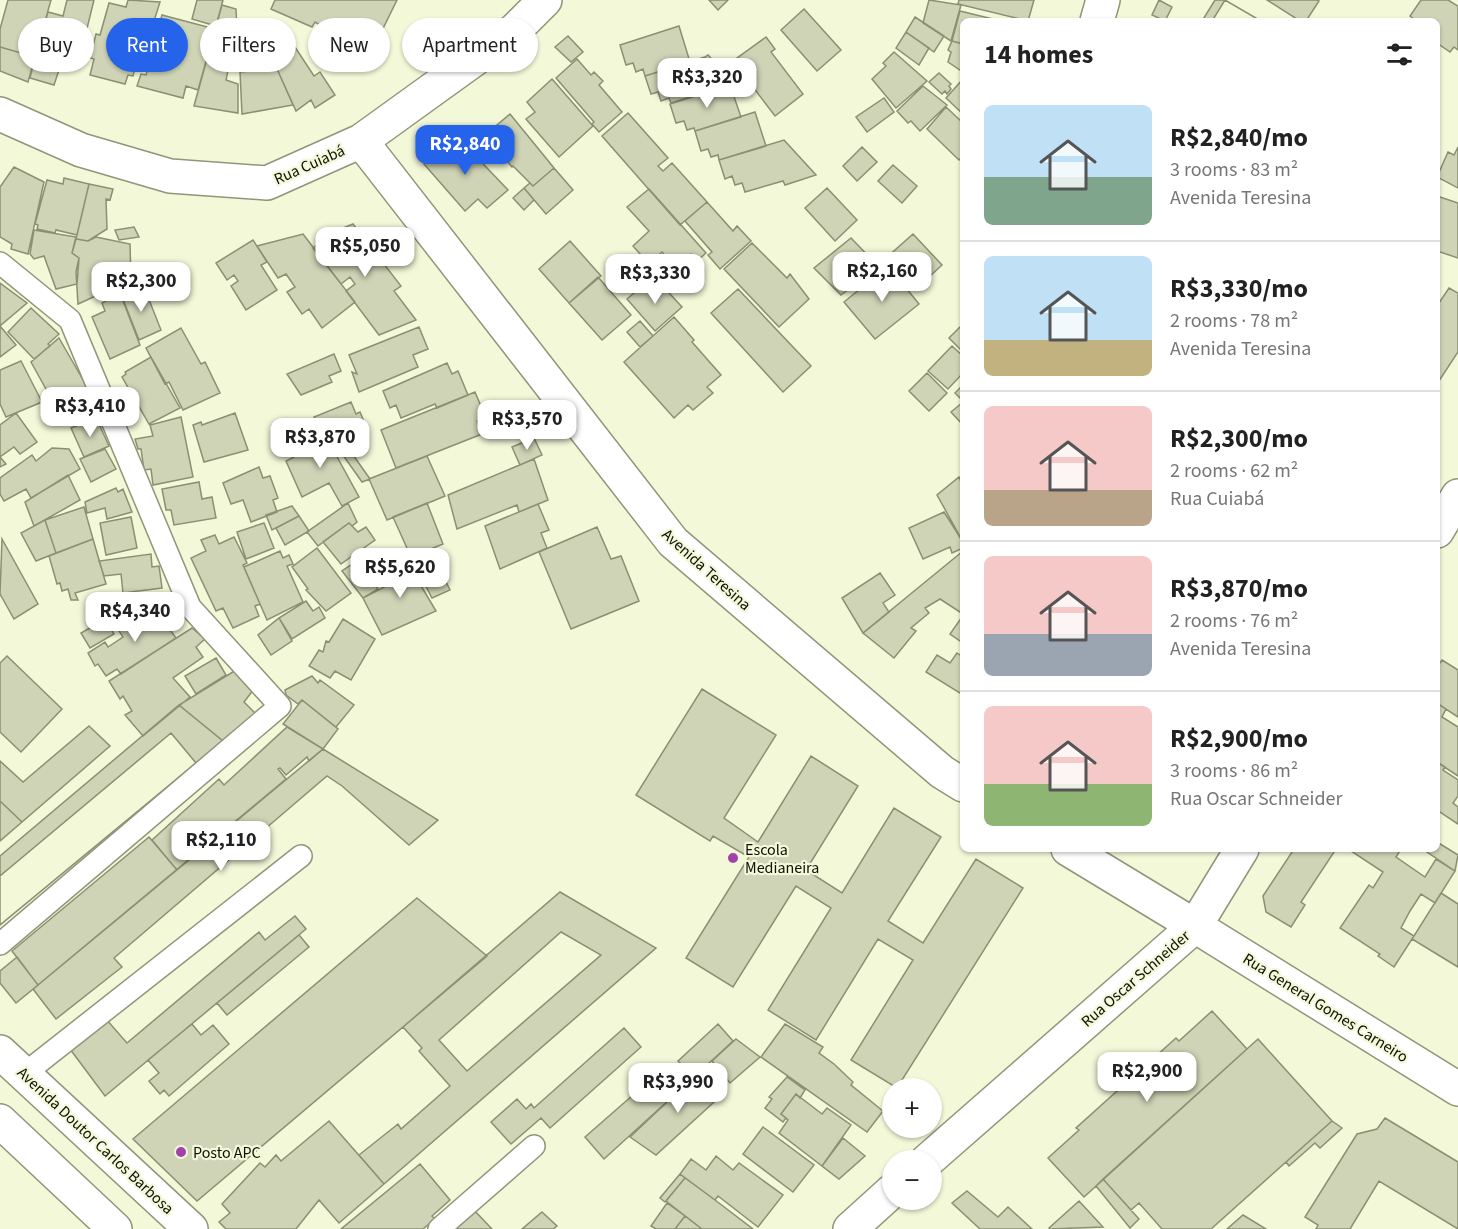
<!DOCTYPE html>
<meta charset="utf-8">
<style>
body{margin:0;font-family:"Source Sans 3",sans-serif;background:#f2f2f2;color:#222;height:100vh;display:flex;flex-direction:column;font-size:22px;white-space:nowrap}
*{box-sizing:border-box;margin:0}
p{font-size:20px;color:#767676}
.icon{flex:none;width:33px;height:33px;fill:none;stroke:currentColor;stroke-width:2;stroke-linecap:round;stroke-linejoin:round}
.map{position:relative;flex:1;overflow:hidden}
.details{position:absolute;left:960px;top:18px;width:480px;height:834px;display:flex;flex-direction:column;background:#fff;border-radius:9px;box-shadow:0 2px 4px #0004}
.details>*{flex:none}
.banner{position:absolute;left:18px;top:18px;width:570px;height:54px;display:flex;gap:12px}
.controls{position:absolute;left:882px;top:1078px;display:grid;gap:12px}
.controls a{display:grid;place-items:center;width:60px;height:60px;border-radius:50%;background:#fff;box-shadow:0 2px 4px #0004;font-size:30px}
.price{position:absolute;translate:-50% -51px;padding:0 14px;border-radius:12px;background:#fff;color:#222;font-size:20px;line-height:39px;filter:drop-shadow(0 2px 3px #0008)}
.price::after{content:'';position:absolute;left:50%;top:36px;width:18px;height:14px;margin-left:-9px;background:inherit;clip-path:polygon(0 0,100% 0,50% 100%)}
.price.current{background:#2563eb;color:#fff}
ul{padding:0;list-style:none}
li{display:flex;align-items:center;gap:18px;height:150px;padding:0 24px}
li+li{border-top:2px solid #e0e0e0}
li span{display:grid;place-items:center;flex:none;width:168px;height:120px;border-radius:9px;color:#555}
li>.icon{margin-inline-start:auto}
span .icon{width:72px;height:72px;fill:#fffc;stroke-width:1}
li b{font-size:26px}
h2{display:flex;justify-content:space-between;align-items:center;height:72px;padding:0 24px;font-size:26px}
.chip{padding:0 21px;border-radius:27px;background:#fff;box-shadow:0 2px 4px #0004;font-size:21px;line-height:54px}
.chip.current{background:#2563eb;color:#fff}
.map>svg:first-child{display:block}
.building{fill:#cfd4b6;stroke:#8b8f73;stroke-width:1.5;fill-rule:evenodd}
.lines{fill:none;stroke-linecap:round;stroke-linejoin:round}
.service-casing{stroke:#919579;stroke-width:24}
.minor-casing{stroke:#919579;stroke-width:36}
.tertiary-casing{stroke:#919579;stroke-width:36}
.service{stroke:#fff;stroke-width:21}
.minor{stroke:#fff;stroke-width:33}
.tertiary{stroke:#fff;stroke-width:33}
.poi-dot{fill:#a142aa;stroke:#f3f8d9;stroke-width:2}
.labels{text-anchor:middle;stroke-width:4.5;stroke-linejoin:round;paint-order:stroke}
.street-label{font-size:16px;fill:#0f1006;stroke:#f3f8d9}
.poi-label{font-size:16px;fill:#0f1006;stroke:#f3f8d9;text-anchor:start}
</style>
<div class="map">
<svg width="1458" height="1229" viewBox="0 0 1458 1229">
<rect width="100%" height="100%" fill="#f3f8d9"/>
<path class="building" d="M8 0H51L35 57 0 47V29Z
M67 0H94L77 69 35 57 48 12 63 16Z
M128 0 160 2 154 21 148 20 133 76 128 75 125 84 90 75 94 59 90 58 96 34 100 35 109 3 126 7Z
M197 0H223L216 26 192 19Z
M275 0H397L371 53 334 37 335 34 315 22 312 27 271 9Z
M709 0H728L718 10Z
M929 0 961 5 951 41 923 23Z
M959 0H1034L1028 21 958 4Z
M1159 0 1172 7 1165 21 1152 15Z
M1215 0H1225L1261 21H1202Z
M1225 0 1261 21H1212Z
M1267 0H1317L1319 1 1306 21H1300Z
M1421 0H1448L1458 6V50L1454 47 1450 52 1437 43V21H1417L1410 16Z
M222 5 236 9 238 52 236 63 230 61 226 80 238 84V113L194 106Z
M804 9 841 50 817 71 781 30Z
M960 11 1001 21H963V44L952 41Z
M162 15 215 29 198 90 186 86 183 98 137 86 141 74 146 75Z
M915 17 944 36 934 52 906 32Z
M258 24 272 57 265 58V62L273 60 293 105 242 114 240 72 248 71 247 63 239 64 237 28Z
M679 26 690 62 645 76 643 69 636 72 633 63 626 65 620 45Z
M906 32 929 48 919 65 896 48Z
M568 36 583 52 571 62 555 47Z
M766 37 775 49 771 52 803 94 775 116 733 61Z
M952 41 963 44V72L948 62 951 52 948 50Z
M293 44 314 76 320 72 335 95 315 108 311 100 296 111 273 60V58Z
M0 47 35 57 28 82 0 71Z
M894 52 927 81 896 108 872 79 886 66 883 63Z
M708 55 734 83 715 89 705 57Z
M35 57 61 64 54 85 30 78Z
M705 57 715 89 671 103 669 98 661 101 658 92 651 94 645 76Z
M577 59 591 75 594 72 603 81 599 85 622 112 599 132 592 124 594 122 556 78Z
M939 73 951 84 949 86 951 89 947 94 945 91 942 94 929 82Z
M552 79 593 126 559 157 526 119 535 112 527 102Z
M963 79V114L946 98Z
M730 85 741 117 695 131 694 128 687 130 684 121 676 123 670 104Z
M923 86 947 105 920 131 911 121 908 123 897 111Z
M884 98 894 112 867 132 856 117Z
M946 107 963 123V156L959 160 927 129Z
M755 112 766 146 719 160 718 155 711 157 708 149 701 151 695 131Z
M628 113 668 158 658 166 663 171 672 163 707 202 680 225 602 136Z
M510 114 554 168 533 186 513 166 512 167 485 135Z
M453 138 465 151 468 148 508 190 487 208 478 199 465 211 424 164Z
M784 140 816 175 785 185 783 181 745 192 742 183 735 185 732 176 725 179 719 160Z
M862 147 877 162 857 181 843 166Z
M1458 147V188L1437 177 1448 152 1454 155Z
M893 165 917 186 902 203 878 181Z
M14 167 44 182 28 254 11 249 12 244 0 237V187Z
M554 168 573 190 546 214 524 188 530 183 533 186Z
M64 178 89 184 77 235 56 230 55 233 37 229 38 225 35 224 47 180 63 184Z
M89 184 113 189 110 200 106 199 107 229 88 241 76 239Z
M524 188 534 200 524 210 513 198Z
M827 188 857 220 835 241 805 208Z
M649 189 706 253 697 261 691 254 675 268 662 252 649 264 633 246 649 231 627 207Z
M1437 196 1458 203V258L1437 251Z
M707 202 733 231 737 226 751 241 720 269 708 255 712 252 685 221Z
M353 224 401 286 394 291 416 320 379 335 346 291 355 284 350 277 341 284 313 248 323 240 321 237Z
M134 227 139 237 119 240 115 230Z
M34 230 76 237 72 253 79 258 77 284 56 289 44 256 34 259 30 254Z
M303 234 355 302 322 328 309 309 302 314 287 292 295 287 286 274 278 278 257 246Z
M913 234 942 265 915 290 886 258Z
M96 237 130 244 131 280 78 304 76 272 79 258 72 253 76 239 88 241Z
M851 238 878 266 841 295 814 268Z
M253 240 267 262 261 265 277 290 246 310 231 286 238 281 234 275 227 280 216 263Z
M570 241 601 276 569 303 539 269Z
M752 243 787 278 790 274 809 299 779 327 724 269Z
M888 266 919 304 875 339 844 302Z
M598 277 631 315 602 340 569 303Z
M659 282 682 307 655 331 627 299 642 286 648 292Z
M0 283 27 303 1 325 0 324Z
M144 287 161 330 139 340 121 294Z
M1449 288 1458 293V352L1437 384V306Z
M738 289 811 366 783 392 711 313Z
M120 293 140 345 110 359 92 317 105 311 102 303Z
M31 308 59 334 48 344 50 346 34 359 8 332Z
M674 317 694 340 692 342 721 375 707 387 713 393 693 410 688 405 674 418 624 362Z
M640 321 653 336 640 347 627 332Z
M962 325H963V352L949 338Z
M0 326 16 345 0 357Z
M419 327 428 349 413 355 418 367 359 392 352 372 357 374 349 355Z
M181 328 201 364 205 362 220 393 183 410 169 382 165 384 146 348Z
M59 338 94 399 62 418 31 362Z
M952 346 963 356V373L948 389 928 371Z
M334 354 341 371 329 376 332 382 301 395 287 374Z
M151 357 180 408 149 424 122 377 126 374 125 372Z
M21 361 42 402 6 417 0 404V370Z
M447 363 452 374 458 371 468 395 437 408 435 404 401 418 396 405 390 408 383 391Z
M927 373 947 393 929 411 909 391Z
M963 385V401L955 393Z
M475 392 486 418 477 421 482 434 396 468 381 430Z
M351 402 356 414 360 412 365 424 359 427 364 438 338 448 314 417Z
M963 402V425L951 412Z
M16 413 37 442 20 454 14 447 0 457 6 464 0 467V425Z
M235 413 248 450 204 462 193 425 201 422 202 425Z
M181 417 193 477 153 485 151 469 144 470 141 449H138L135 439 153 436 150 425Z
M98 422 109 446 84 457 71 428 84 423 86 427Z
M312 427 330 444 359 497 342 506 329 483 302 497 286 461 294 457 292 451 308 443 302 433Z
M534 438 542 455 520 465 512 447Z
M346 445 370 479 362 482 338 448Z
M52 448 69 449 80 469 31 498 26 489 4 501 0 494V478L32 455 36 461Z
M105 449 116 469 91 482 80 459Z
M427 456 445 496 387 520 369 479Z
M534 459 548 500 519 512 517 505 457 529 448 495Z
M259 467 263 478 270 476 278 498 273 500 277 512 251 522 243 500 231 504 223 483Z
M68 475 80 500 34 526 25 502Z
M959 477 963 486 962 540 937 495Z
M199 482 202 499 212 497 216 518 174 525 171 510H166L162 489Z
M116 488 118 492 123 489 132 512 107 519 105 508 87 513 85 502Z
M348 503 357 522 352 526 349 523 318 546 307 532Z
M427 503 443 544 411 557 393 517Z
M538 504 549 530 541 533 547 548 500 569 485 526Z
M292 506 299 516 272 530 266 515Z
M84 507 93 539 56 553 45 520Z
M944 512 963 542V548L952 553 950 547 923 559 909 528Z
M299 516 309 531 285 545 276 528Z
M131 517 137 548 106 555 100 523Z
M45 520 56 553 36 561 21 533Z
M264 523 274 548 246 559 237 532Z
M349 523 358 532 366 527 375 540 341 564 323 542Z
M597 527 611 559 621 556 639 601 571 629 539 552Z
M215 535 219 544 234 537 247 563 243 565 260 604 255 606 259 616 233 628 223 608 216 611 191 558 206 551 201 540Z
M2 539 38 604 14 619 0 594Z
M93 539 106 584 75 593 78 600H71L68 589 62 591 60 583 57 584 49 556Z
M317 548 351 593 326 611 306 590 308 589 292 567Z
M430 550 450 590 432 598 411 557Z
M280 551 283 558 289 555 293 564 287 566 303 602 267 620 244 567Z
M963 551V614L940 599 925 608 929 613 911 628 916 631 894 658 863 633Z
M151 554 152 567 159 566 162 588 123 593 121 574 104 576 99 561Z
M367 554 383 575 372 582 378 589 363 598 342 571Z
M410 554 419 572 414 574 436 611 382 635 363 598 394 582 387 569Z
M880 573 895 595 883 603 889 612 863 633 842 598Z
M306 601 313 611 319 607 325 618 292 639 279 618Z
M166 611 174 623 168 627 176 638 121 674 117 669 106 676 98 664 95 666 88 653 105 642 108 647 123 637 117 628 127 621 129 625 150 612Z
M962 617H963V643L950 634Z
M279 618 292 641 271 655 258 635Z
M105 619 114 634 90 648 81 633Z
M343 619 375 639 351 680 335 671 330 678 309 666 319 650 323 652 326 641 329 642Z
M192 628 205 639 196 647 203 657 173 678 190 697 143 736 125 715 132 711 123 696 120 699 109 681Z
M957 653 963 657V695L926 672 937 655 950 663Z
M7 656 62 709 21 752 0 732V663Z
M216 658 226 675 196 694 185 676Z
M1442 660 1458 670V717L1437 703V667Z
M236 670 254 689 244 702 255 713 223 741 179 705Z
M312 676 318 683 320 680 354 705 336 727 302 700 298 704 286 695 285 690Z
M702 689 776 735 724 818 758 842 811 756 858 786 806 870 842 893 894 808 941 837 888 921 923 943 976 859 1023 888 897 1088 851 1060 913 960 878 939 816 1040 768 1010 831 908 796 886 733 987 686 958 749 857 713 836 710 841 636 795Z
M302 700 338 729 323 749 283 724Z
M1437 703 1446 709 1442 717 1458 727V776L1437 762Z
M179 705 223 741 0 925V856Z
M89 726 110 746 22 822 0 801V761L23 782Z
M287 727 323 749 309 761 307 757 286 775 280 768 278 769 286 779 177 870 152 840 219 779 224 785Z
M171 733 196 763 0 925V876Z
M323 749 438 820 409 845 342 786 327 776 114 958 122 967 56 1019 33 989 211 841 216 847 227 839 222 833Z
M1437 762 1445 767 1443 770 1458 780V796L1453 803 1458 807V824L1437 810Z
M0 801 22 822 0 841Z
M149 837 177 870 38 985 12 951Z
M1437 842 1458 855 1455 871 1427 852 1429 849H1437Z
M1294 849H1336L1301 902 1305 905 1291 927 1266 912 1263 896Z
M1348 849H1401L1396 857 1425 877 1436 859 1455 871 1435 903 1421 894 1410 911 1401 928 1414 936 1394 967 1378 956 1380 954 1340 928 1369 885 1373 888 1383 872Z
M560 892 656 948 384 1184 359 1155 398 1124 401 1129 450 1086 419 1051 422 1048 403 1027ZM561 932 601 955 467 1071 439 1040Z
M1441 893 1458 904V967L1412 939Z
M417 898 487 956 197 1201 133 1139Z
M295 916 306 929 105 1096 70 1049 106 1019 127 1043 259 932 265 940Z
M299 935 309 947 227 1015 217 1003Z
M17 957 38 985 16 1003 0 983V971Z
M1212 1011 1247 1049 1084 1197 1048 1158 1079 1130 1076 1128 1176 1038 1179 1041Z
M192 1024 201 1035 213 1025 229 1044 169 1096 164 1090 160 1094 149 1081 159 1073 148 1060Z
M718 1024 733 1041 694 1077 678 1061Z
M785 1024 823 1047 819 1053 834 1064 853 1082 851 1085 883 1111 867 1132 761 1057Z
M624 1028 641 1047 550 1128 541 1118 511 1144 491 1122 517 1099 526 1109 531 1104 534 1108Z
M736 1039 760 1057 730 1083 712 1061Z
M1258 1039 1332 1121 1211 1229H1162L1139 1203 1131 1210 1103 1179Z
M665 1067 682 1088 604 1159 585 1137Z
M699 1072 725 1092 656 1155 630 1137Z
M787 1077 805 1090 800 1098 796 1094 781 1114 786 1118 783 1122 765 1108 772 1099 769 1097Z
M796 1094 822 1114 827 1108 851 1125 822 1166 779 1133 788 1120 781 1114Z
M1385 1118 1458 1162V1229L1379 1181 1350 1229H1316L1318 1225 1305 1217 1357 1134 1377 1129Z
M329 1121 384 1184 339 1223 319 1200 296 1229H226L219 1222 230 1213 222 1204 260 1163 265 1167 276 1155 281 1161Z
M1332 1121 1342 1128 1320 1148 1315 1143 1289 1166 1286 1162Z
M763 1127 814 1165 793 1192 743 1154Z
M843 1138 865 1156 839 1179 822 1166Z
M716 1156 733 1170 739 1163 783 1195 758 1227 718 1196 715 1200 680 1174 691 1159 706 1170Z
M420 1164 450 1200 432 1216 435 1219 423 1229H341Z
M680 1174 685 1178 665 1202 660 1198Z
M685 1178 715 1200 753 1229H702L666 1201Z
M1103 1179 1139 1219 1130 1228 1096 1186Z
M967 1191 998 1217 1008 1207 1032 1229H980L952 1203Z
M1079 1201 1103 1227 1050 1229 1049 1228Z
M667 1203 685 1216 675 1229H656L651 1226Z
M472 1208 492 1229H448Z
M542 1212 557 1226 553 1229H522Z
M1243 1215 1266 1229H1227Z
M685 1216 702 1229H675Z"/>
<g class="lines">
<defs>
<path id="service" d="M0 263 70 320 190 607 280 706 0 944
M24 1074 301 856
M439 1229 534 1146"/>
<path id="minor" d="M1097 21 1103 0
M0 114 81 150 170 176 267 183 361 141 515 30 545 0
M361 141 673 542 942 772 963 785
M1068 849 1195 926"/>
<path id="tertiary" d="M1437 531 1458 496
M1195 926 1458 1089
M0 1052 191 1229
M0 1121 115 1229
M927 1161 1195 926 1242 849
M850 1229 892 1191"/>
</defs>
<use href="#service" class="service-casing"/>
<use href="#minor" class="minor-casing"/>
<use href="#tertiary" class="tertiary-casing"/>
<use href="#service" class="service"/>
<use href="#minor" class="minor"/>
<use href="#tertiary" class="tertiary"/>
</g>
<g class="poi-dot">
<circle cx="733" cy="858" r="6"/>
<circle cx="181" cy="1152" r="6"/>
</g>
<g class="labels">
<g class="street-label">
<text transform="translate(309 164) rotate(-24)" y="6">Rua Cuiabá</text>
<text transform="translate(707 569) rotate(42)" y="6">Avenida Teresina</text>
<text transform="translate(1135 978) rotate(-41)" y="6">Rua Oscar Schneider</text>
<text transform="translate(1326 1007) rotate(32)" y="6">Rua General Gomes Carneiro</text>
<text transform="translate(96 1140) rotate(43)" y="6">Avenida Doutor Carlos Barbosa</text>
</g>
<g class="poi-label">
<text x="745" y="855">Escola<tspan x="745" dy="18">Medianeira</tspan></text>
<text x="193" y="1158">Posto APC</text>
</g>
</g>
</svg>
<div class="controls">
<a>+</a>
<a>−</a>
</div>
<b class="price" style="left:707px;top:109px">R$3,320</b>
<b class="price current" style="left:465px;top:176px">R$2,840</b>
<b class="price" style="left:365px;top:278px">R$5,050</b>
<b class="price" style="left:882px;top:303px">R$2,160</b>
<b class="price" style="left:655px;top:305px">R$3,330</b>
<b class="price" style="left:141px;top:313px">R$2,300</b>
<b class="price" style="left:90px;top:438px">R$3,410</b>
<b class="price" style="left:527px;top:451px">R$3,570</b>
<b class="price" style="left:320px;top:469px">R$3,870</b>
<b class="price" style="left:400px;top:599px">R$5,620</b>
<b class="price" style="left:135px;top:643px">R$4,340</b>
<b class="price" style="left:221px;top:872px">R$2,110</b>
<b class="price" style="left:1147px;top:1103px">R$2,900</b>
<b class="price" style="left:678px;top:1114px">R$3,990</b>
<div class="banner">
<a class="chip">Buy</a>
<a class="chip current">Rent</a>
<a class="chip">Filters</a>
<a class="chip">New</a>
<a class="chip">Apartment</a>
</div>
<section class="details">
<h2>14 homes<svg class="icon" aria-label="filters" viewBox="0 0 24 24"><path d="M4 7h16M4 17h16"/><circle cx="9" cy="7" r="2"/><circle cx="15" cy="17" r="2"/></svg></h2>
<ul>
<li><span style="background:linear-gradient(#bfe0f5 60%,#7fa58c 0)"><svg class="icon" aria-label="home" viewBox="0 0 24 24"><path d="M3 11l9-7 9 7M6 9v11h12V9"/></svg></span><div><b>R$2,840/mo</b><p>3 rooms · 83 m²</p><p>Avenida Teresina</p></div></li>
<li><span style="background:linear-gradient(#bfe0f5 70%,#c2b280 0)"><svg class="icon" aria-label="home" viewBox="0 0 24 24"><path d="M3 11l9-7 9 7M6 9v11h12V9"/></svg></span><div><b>R$3,330/mo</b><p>2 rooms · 78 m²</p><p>Avenida Teresina</p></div></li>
<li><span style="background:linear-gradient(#f6c9c9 70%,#b9a48a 0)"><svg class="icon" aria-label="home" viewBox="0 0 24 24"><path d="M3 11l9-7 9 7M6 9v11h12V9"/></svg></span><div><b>R$2,300/mo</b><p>2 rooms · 62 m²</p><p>Rua Cuiabá</p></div></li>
<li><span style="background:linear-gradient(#f6c9c9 65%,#9aa5b1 0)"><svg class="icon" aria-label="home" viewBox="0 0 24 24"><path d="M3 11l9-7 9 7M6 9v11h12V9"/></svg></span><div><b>R$3,870/mo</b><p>2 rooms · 76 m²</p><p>Avenida Teresina</p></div></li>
<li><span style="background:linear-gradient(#f6c9c9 65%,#8fb573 0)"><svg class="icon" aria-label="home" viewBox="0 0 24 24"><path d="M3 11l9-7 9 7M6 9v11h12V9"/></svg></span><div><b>R$2,900/mo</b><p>3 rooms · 86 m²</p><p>Rua Oscar Schneider</p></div></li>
</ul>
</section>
</div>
